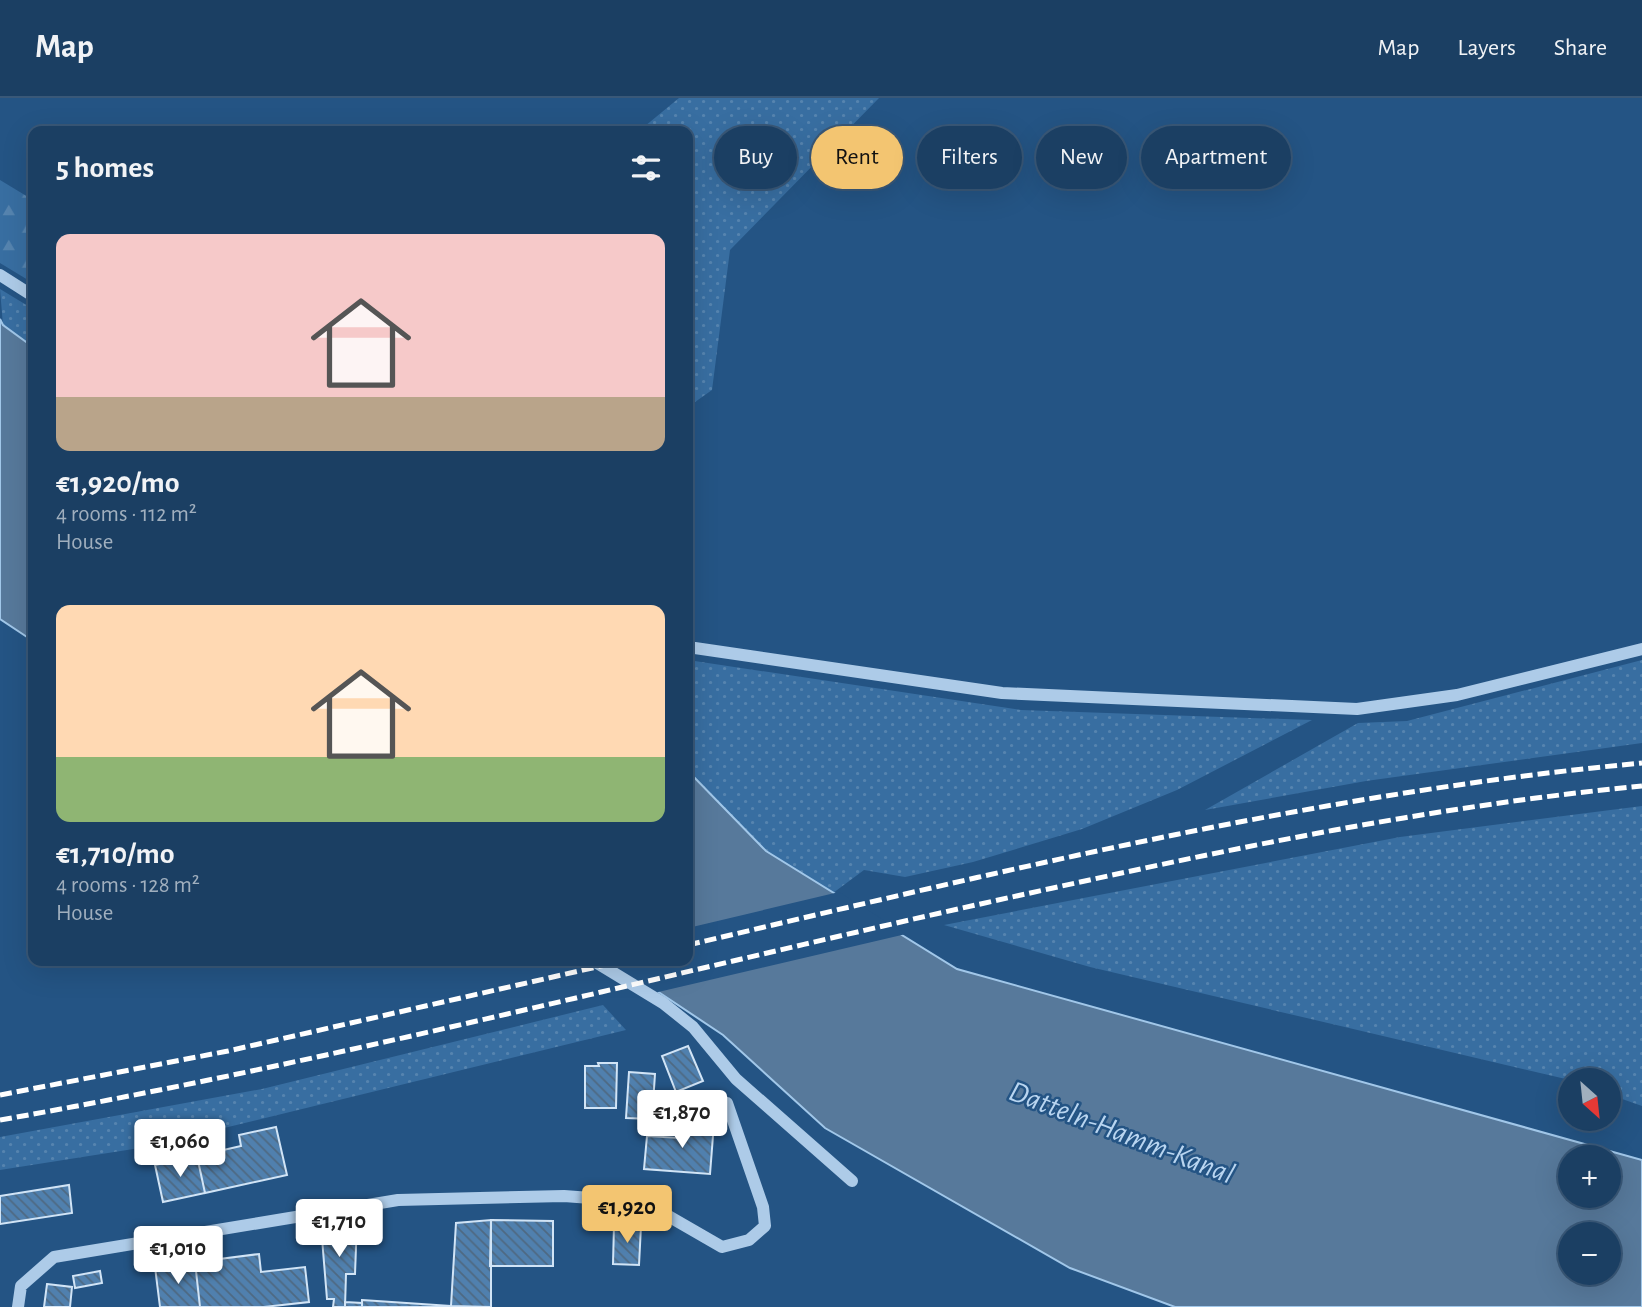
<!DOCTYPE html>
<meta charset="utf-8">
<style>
body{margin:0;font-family:"Alegreya Sans",sans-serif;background:#284a6c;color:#f1f3f6;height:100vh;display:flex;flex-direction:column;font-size:26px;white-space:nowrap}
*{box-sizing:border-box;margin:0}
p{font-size:23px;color:#a0afbe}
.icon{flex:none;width:38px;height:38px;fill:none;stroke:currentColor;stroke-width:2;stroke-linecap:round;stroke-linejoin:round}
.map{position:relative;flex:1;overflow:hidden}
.side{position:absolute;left:28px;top:28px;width:665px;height:840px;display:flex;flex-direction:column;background:#1b3f63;border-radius:14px;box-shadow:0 7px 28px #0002,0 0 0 2px #395878}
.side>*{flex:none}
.guide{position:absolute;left:714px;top:28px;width:665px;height:63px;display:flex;gap:14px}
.needle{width:46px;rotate:153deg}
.buttons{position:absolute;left:1558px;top:970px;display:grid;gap:14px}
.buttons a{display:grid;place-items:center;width:63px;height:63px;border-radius:50%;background:#1b3f63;box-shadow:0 7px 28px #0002,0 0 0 2px #395878;font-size:35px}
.price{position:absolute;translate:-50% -60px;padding:0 16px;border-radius:7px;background:#fff;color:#222;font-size:23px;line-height:46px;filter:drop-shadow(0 2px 4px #0008)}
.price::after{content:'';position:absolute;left:50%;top:42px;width:21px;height:16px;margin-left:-10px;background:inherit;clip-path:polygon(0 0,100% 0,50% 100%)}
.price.active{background:#f3c571;color:#111}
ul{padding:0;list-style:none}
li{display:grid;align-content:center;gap:14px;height:371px;padding:0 28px}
li span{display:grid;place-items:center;height:217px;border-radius:14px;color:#555}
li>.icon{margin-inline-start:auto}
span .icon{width:126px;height:126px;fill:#fffc;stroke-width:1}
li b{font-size:30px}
h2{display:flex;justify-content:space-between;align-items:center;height:84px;padding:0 28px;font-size:30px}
.pill{padding:0 24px;border-radius:32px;background:#1b3f63;box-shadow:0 7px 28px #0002,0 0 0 2px #395878;font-size:24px;line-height:63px}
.pill.active{background:#f3c571;color:#111}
header{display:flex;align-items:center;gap:42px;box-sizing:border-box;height:98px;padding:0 35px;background:#1b3f63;border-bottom:2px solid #395878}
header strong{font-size:33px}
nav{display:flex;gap:38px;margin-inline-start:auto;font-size:24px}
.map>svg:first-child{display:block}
.grass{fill:url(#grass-dots)}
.forest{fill:url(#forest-firs)}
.water{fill:#57799b;stroke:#a1c7e9;stroke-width:2;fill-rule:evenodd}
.pier{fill:#245484}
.building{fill:url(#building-back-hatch);stroke:#d1e4f6;stroke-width:2}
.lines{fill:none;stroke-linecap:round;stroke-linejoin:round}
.minor{stroke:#adcbe8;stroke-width:12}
.rail{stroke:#fff;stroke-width:5;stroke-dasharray:12 5;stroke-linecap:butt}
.labels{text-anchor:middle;stroke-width:5;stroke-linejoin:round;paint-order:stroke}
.water-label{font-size:30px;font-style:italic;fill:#b9d5f0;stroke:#245484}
</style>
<header>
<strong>Map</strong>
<nav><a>Map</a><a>Layers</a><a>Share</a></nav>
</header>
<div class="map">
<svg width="1642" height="1209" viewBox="0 0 1642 1209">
<defs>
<pattern id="grass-dots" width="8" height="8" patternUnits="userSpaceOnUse" patternTransform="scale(1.75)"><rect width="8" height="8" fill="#386ea1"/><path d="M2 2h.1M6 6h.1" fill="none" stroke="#5684af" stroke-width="1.8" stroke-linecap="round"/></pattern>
<pattern id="forest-firs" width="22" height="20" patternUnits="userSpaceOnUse" patternTransform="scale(1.75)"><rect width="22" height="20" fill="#386ea1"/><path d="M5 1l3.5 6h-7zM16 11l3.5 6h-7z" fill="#5684af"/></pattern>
<pattern id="building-back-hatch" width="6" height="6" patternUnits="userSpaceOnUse" patternTransform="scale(1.75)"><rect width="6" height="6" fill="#5080ae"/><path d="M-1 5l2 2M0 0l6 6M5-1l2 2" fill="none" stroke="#4e6982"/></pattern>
</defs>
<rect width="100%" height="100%" fill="#245484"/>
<path class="grass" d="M679 0H879L730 152 712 292 688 309V33H639Z
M0 191 33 211V249L3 227Z
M688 562 1021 612 1312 622 1177 692 1082 731 973 764 905 779 864 772 833 795 766 753 688 673Z
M1642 562V645L1366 683 1205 712 1358 625 1407 623Z
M1642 708V1008L1608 996V982H1570L1090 869 944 827 1400 739Z
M603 907 626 932 146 1049 0 1072V1039L262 991Z"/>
<path class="forest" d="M0 82 33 102V185L0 165Z"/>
<path class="water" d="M0 221 3 227 33 249V543L0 521Z
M688 673 766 753 957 871 1642 1062V1209H1175L1070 1170 825 1030 723 937 612 863H688ZM1570 1059H1608V1097H1570ZM1570 1136H1608V1174H1570Z"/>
<path class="pier" d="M839 794 906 836 654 895 609 863H688V830Z"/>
<path class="building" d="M688 948 703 983 676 994 662 958Z
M598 965H617L616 1010H585V968H599Z
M629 974 655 976 652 1021 626 1020Z
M681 1023 714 1025 710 1076 644 1071 647 1038 680 1040Z
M276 1029 287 1077 205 1095 197 1058 241 1048 239 1037Z
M197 1058 205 1095 163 1104 155 1067Z
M69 1087 72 1115 0 1126V1098Z
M491 1122 553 1123V1168H490Z
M491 1122V1209L451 1208 456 1125Z
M357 1123 355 1176H346L345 1209H333L334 1201H327L321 1128Z
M614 1127 641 1128 639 1167 613 1166Z
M259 1156 261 1174 305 1169 309 1204 264 1209H200L195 1164Z
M195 1164 200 1209H160L155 1169Z
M100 1173 102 1185 75 1190 73 1178Z
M47 1186 72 1189 70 1209H44Z
M362 1202 451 1208 472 1209H362Z
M345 1204 362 1205V1209H345Z"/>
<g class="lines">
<path class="minor" d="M0 177 33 198
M688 549 1002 595 1357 611 1457 597 1642 551
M594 863 663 905 693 929 736 981 852 1083
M18 1209 21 1188 54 1159 398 1102 564 1098 644 1104 722 1149 749 1142 765 1128 763 1109 727 1005"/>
<path class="rail" d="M688 847C1003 773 1318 695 1642 665
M0 997 228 953 623 863
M0 1022C354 960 702 866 1053 790 1248 747 1443 707 1642 688"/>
</g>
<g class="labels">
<g class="water-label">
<text transform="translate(1122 1034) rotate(21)" y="10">Datteln-Hamm-Kanal</text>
</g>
</g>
</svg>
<div class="buttons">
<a><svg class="needle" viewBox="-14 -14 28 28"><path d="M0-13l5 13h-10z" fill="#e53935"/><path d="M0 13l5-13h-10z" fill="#a0afbe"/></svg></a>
<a>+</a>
<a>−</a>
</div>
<b class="price" style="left:682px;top:1052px">€1,870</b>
<b class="price" style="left:180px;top:1081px">€1,060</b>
<b class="price active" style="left:627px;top:1147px">€1,920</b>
<b class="price" style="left:339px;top:1161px">€1,710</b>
<b class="price" style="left:178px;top:1188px">€1,010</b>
<div class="guide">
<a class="pill">Buy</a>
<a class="pill active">Rent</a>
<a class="pill">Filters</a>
<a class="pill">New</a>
<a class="pill">Apartment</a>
</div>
<section class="side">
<h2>5 homes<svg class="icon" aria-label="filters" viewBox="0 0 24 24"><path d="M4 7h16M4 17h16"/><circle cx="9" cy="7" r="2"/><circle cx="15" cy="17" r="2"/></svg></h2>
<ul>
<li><span style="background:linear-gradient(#f6c9c9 75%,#b9a48a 0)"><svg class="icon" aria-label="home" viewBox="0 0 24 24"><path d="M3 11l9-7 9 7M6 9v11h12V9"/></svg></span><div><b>€1,920/mo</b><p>4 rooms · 112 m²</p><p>House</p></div></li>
<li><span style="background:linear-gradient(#ffd9b3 70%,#8fb573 0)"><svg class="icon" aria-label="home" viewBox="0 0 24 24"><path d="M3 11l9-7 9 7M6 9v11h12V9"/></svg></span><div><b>€1,710/mo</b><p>4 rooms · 128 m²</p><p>House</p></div></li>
</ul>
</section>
</div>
